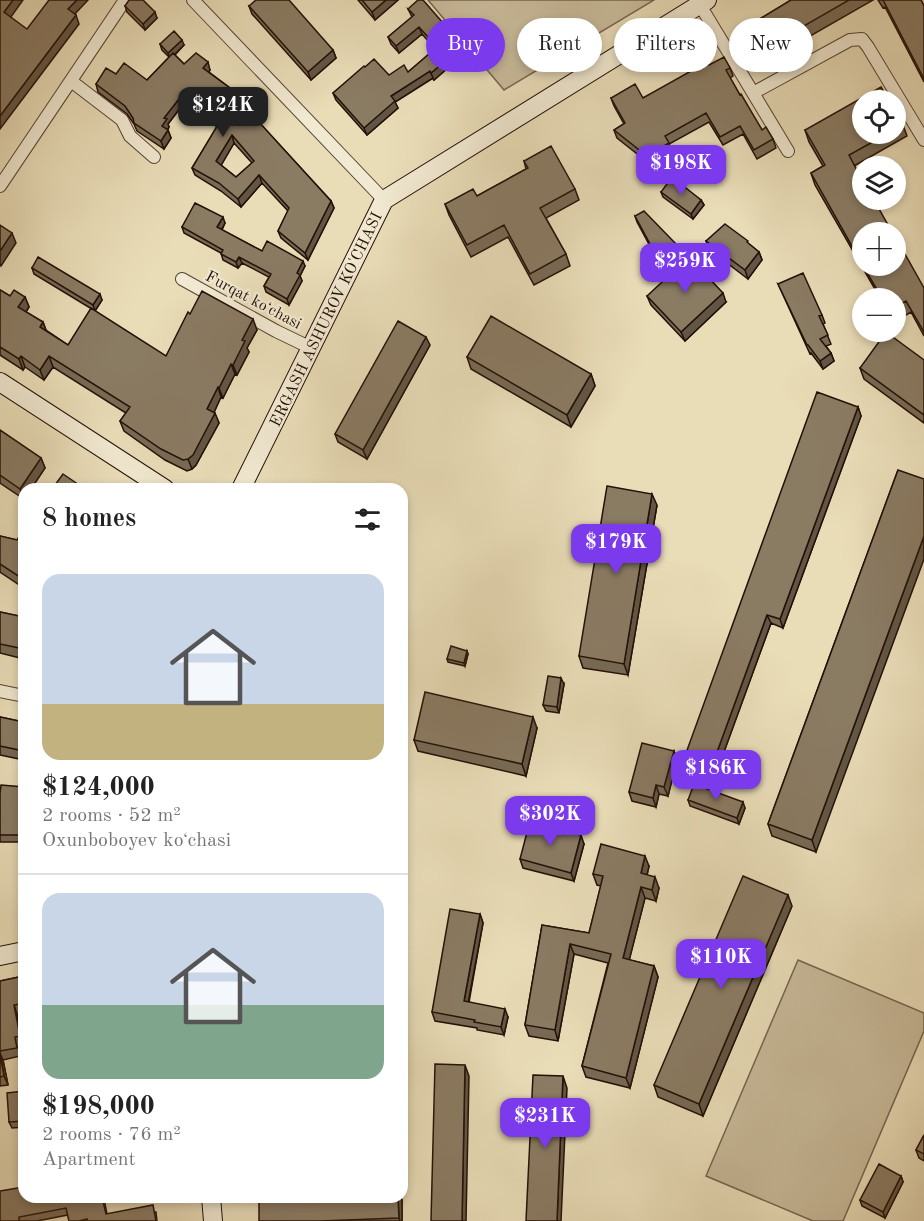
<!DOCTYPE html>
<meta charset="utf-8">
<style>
body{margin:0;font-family:"Old Standard TT",serif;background:#f2f2f2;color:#222;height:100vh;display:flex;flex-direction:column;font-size:22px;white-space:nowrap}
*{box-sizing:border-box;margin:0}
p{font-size:20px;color:#767676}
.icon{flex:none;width:33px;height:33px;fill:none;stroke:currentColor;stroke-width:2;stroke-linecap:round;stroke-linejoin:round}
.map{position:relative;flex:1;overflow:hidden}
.panel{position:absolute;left:18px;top:483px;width:390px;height:720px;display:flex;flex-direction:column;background:#fff;border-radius:18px;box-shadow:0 3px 9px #0003}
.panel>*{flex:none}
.guide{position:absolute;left:426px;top:18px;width:408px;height:54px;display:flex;gap:12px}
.controls{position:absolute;left:852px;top:90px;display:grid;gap:12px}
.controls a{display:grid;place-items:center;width:54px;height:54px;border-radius:50%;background:#fff;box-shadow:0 3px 9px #0003;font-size:30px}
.price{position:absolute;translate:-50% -51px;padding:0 14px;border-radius:12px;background:#7c3aed;color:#fff;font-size:20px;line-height:39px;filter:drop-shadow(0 2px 3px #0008)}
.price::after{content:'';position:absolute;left:50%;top:36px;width:18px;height:14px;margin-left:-9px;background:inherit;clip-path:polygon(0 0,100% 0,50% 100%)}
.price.selected{background:#222;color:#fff}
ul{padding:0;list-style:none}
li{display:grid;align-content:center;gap:12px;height:318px;padding:0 24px}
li+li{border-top:2px solid #e0e0e0}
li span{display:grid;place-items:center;height:186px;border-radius:18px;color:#555}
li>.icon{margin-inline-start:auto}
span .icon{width:108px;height:108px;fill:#fffc;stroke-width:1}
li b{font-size:26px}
h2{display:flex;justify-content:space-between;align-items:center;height:72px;padding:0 24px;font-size:26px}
.pill{padding:0 21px;border-radius:27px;background:#fff;box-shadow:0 3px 9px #0003;font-size:21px;line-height:54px}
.pill.selected{background:#7c3aed;color:#fff}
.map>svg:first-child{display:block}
.green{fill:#c8ba9a;stroke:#766550;stroke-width:1.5}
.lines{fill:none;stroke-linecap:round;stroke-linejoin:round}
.street-casing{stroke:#554333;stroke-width:14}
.secondary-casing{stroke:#241007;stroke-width:20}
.street{stroke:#f1e9d1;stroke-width:12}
.secondary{stroke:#f1e9d1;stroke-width:18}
.wall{fill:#776a55;stroke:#241007;stroke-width:1.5;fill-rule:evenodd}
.shaded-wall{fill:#615645;stroke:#241007;stroke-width:1.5}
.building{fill:#8a7b63;stroke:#241007;stroke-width:1.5;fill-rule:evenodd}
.labels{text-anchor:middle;stroke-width:4.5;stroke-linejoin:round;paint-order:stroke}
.street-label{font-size:16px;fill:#241007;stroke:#f1e9d1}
</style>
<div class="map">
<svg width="924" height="1221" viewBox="0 0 924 1221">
<rect width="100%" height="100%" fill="#e9ddb8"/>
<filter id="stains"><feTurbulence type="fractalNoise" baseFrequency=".00333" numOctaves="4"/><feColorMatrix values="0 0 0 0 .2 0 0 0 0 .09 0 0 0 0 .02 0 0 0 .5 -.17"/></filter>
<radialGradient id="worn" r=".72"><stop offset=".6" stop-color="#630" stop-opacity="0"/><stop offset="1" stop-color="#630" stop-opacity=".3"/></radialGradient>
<path class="green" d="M428 0H654L504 90Z
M798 960 924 1013V1031L843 1221H813L706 1176Z"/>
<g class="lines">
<defs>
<path id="street" d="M193 0 384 200
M700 5 788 151
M71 81 122 120 130 136 154 157
M753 93 850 40 862 39 868 47 924 140
M0 186 125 0
M182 279 276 331 311 348
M0 691 24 696"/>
<path id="secondary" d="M0 382 165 489
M241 489 384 200 707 0
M0 956 24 951
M211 1197 213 1221"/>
</defs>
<use href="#street" class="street-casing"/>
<use href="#secondary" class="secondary-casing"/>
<use href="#street" class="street"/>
<use href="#secondary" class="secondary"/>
</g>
<path class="wall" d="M358 0H398L375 20Z
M791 0H873L756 67 742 43 738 32Z
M878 0H921L924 6V82L885 7 883 8Z
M125 6 157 18 145 30 127 12Z
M249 6 333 50 336 58 311 80 252 14Z
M408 9 463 46 465 53 434 80 433 78 395 102 398 108 367 135 336 100 333 93 365 67 389 75 408 72 435 49 422 34 399 53 391 44 388 37 412 17Z
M160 44 184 45 175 55 184 64 210 70 209 72 238 94 241 101 240 102 331 201 334 208 308 260 281 238 278 231 288 211 262 183 241 207 221 191 195 175 192 168 217 127 184 103 168 124 169 127 168 130 171 138 164 149 137 131 134 124 127 114 98 92 96 84 116 74 147 80 169 57 162 50ZM234 143 252 163 236 177 221 165Z
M709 65 730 68 733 76 730 78 740 95 762 130 773 139 776 148 757 159 743 134 723 145 709 122 669 144 672 152 650 164 617 138 614 130 624 124 614 106 611 98H643Z
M896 112 903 125 907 136 854 166 862 232V266H896L924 288V336L911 312 896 321V298H880L815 185 811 173 823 166 809 142 805 130 862 134H896Z
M524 161 575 189 579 200 546 218 566 254 570 266 534 285 508 237 471 257 449 215 445 204 477 196 526 169Z
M661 192 701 200 704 205 693 219 663 197Z
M635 216 676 244 678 250 658 261 637 222Z
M225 223 222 230 262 251 305 266 300 276 302 281 289 305 266 292 264 286 269 277 242 263 238 268 223 260 221 253 184 233 182 227Z
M706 241 749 244 759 252 762 260 748 279 710 250Z
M32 268 102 300 95 311 34 274Z
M778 284 822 315 825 323 823 324 831 344 826 346 831 353 834 361 823 369 811 353 810 354Z
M0 290 10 296 25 297 29 307 26 312 43 322 46 330 68 345 166 356 190 314 257 330 247 348 249 352 237 375 235 374 223 398 221 397 214 412 219 423 196 465 192 469 187 471 165 460 124 431 120 421 126 413 53 367 44 380 25 367 23 370 0 355Z
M647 296 726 302 685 341 651 305Z
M430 345 367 459 338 442 335 434Z
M467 357 591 374 595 386 571 427 471 369Z
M924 360V423L864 379 860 368Z
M858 407 861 416 783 628 771 623 717 771 689 761 686 753Z
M0 430 41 458 45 468 31 489H24V499L0 483Z
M898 470 816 852 772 836 768 824Z
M657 505 628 675 583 668 579 656Z
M24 530V588L0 572V536L17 540Z
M0 612 24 617V659L0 653Z
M467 651 468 654 465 666 448 662 447 659Z
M564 684 559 713 546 711 543 705Z
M0 717 24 722V760L0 755Z
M537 728 526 776 418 751 414 740Z
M674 751 677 760 668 796 659 794 656 807 632 801 629 792Z
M24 787V849L23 842H0V793Z
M688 800 745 808 739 824 690 806Z
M584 844 574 881 523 868 520 859Z
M649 866 647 875 659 888 656 901 645 898 629 960 654 966 658 977 630 1088 586 1077 582 1066 608 963 574 954 558 1041 529 1036 525 1025 542 925 589 933 601 886 597 885 593 874Z
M792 906 703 1116 658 1097 654 1085Z
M480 914 483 923 469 1002 508 1017 504 1035 477 1030V1028L435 1021 432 1012Z
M24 976V1012L17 1014 23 1045 18 1046 20 1056 3 1060 8 1085 0 1086V981Z
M24 1091V1127L12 1128 9 1122Z
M924 1135V1161L919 1158 916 1150Z
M901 1176 903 1182 885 1218 862 1206 860 1200Z
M24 1197H108L104 1199 107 1214 156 1212 157 1221H69L68 1215 37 1221H0Z
M402 1200V1221H259Z"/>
<path class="shaded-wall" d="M13 0H23L8 21 4 12Z
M77 0H88L71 18 68 9Z
M386 0H398L375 20 372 12Z
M155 12 157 18 145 30 143 24Z
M76 15 79 24 0 129V116Z
M419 27 422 34 399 53 396 46Z
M182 40 184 45 170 59 168 53Z
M463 46 465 53 434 80 431 73Z
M333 50 336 58 311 80 308 72Z
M208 62 210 70 206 75 203 68Z
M430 71 433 78 395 102 398 108 367 135 364 128 391 96Z
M238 94 241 101 238 105 236 97Z
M182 95 184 103 168 124 169 127 165 134 162 126 164 118Z
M168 130 171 138 164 149 161 141Z
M232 135 234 143 219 169 216 161Z
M259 175 262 183 241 207 238 199Z
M701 200 704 205 693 219 691 214Z
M331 201 334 208 308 260 305 253Z
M223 217 225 223 220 233 217 227Z
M12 233 16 243 1 266 0 264V251Z
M759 252 762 260 748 279 745 270Z
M239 257 242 263 238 268 236 262Z
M303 261 305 266 300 276 302 281 289 305 287 299 297 273Z
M723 293 726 302 685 341 681 332Z
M100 294 102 300 95 311 93 305Z
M25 297 29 307 22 318 18 307Z
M253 319 257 330 247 348 249 352 237 375 233 365 242 340Z
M43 322 47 333 40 327Z
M426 337 430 345 367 459 363 450Z
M831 353 834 361 823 369 820 361Z
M21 356 25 367 23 370 19 359Z
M49 356 53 367 44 380 40 370Z
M231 364 235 374 223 398 219 388Z
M591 374 595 386 571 427 567 415Z
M218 387 221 397 211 419 207 409Z
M858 407 861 416 783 628 780 619Z
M215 413 219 423 196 465 192 469 188 459Z
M41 458 45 468 31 489H24V499L20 489Z
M652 494 657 505 628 675 624 664Z
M924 536V559L816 852 812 840Z
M767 615 771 623 717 771 713 763Z
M467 651 468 654 465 666 464 663Z
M561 678 564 684 559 713 557 707Z
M533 717 537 728 526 776 522 764Z
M674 751 677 760 668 796 664 787Z
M656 785 659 794 656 807 653 798Z
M743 802 745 808 739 824 737 818Z
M581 835 584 844 574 881 571 873Z
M645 856 649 866 645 884 641 873Z
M655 877 659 888 656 901 652 890Z
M641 887 645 898 627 969 623 958Z
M788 895 792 906 703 1116 699 1104Z
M480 914 483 923 467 1009 464 1001Z
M570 944 574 954 558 1041 555 1030Z
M654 966 658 977 630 1088 626 1078Z
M14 1005 17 1014 23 1045 20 1036Z
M505 1009 508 1017 504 1035 501 1027Z
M0 1053 3 1060 8 1085 4 1076Z
M465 1065 469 1076 466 1221H462Z
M563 1076 567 1088 561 1221H557Z
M901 1176 903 1182 885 1218 883 1212Z
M398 1197H401L402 1200V1221H400L399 1218Z"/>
<path class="building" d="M0 0H13L4 12 27 29 49 0H77L68 9 76 15 0 116Z
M129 0H143L155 12 143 24 125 6Z
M256 0H289L333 50 308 72 249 6Z
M362 0H386L372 12Z
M418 0H423L463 46 431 73 430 71 391 96 395 101 364 128 333 93 364 66 365 67 374 59 389 75 404 65 408 72 437 47 419 27 396 46 388 37 414 15 408 9Z
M791 0H849L752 56 738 32Z
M883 0H921L924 6V79Z
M174 31 182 40 168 53 160 44Z
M173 53 184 64 196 53 208 62 203 68 238 94 236 97 331 201 305 253 278 231 289 208 259 175 238 199 219 183 192 168 219 123 182 95 164 118 167 119 162 126 168 130 161 141 134 123 133 118 125 106 96 84 106 68 116 74 124 63 147 80ZM232 135 254 161 236 177 216 161Z
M724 57 730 68 726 70 740 95 741 94 762 130 766 127 773 139 754 150 740 126 720 137 706 113 665 136 669 143 647 156 614 130 625 123 611 98 635 84 643 98 707 62 709 65Z
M881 87 889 100H862V134H887L849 155 862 180V200H874L892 232H862V264L811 173 825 165 805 130Z
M896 112 903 125 896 129Z
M551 146 575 189 540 208 566 254 530 274 504 225 467 245 445 204 473 189 477 196 528 168 524 161Z
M672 177 701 200 691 214 661 192Z
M195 203 223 217 217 227 262 251 267 241 303 261 297 273 300 275 287 299 264 286 271 274 239 257 236 262 221 254 223 250 182 227Z
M644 211 676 244 656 255 635 216Z
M725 224 748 241 747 242 759 252 745 270 706 241Z
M0 225 12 233 0 251Z
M896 238 924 288V332L906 301 896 307V298H882L863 266H896Z
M38 257 100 294 93 305 32 268Z
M689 257 723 293 681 332 647 296Z
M803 273 822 315 819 316 828 335 820 339 831 353 820 361 808 345H807L778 284Z
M0 290 10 296 14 290 25 297 18 307 43 322 40 327 68 345 91 308 166 356 188 312 190 314 202 291 253 319 242 340 245 341 233 365 231 364 219 388 218 387 207 409 215 413 193 455 188 459 183 460 161 449 120 421 130 407 49 356 40 370 21 356 19 359 0 347Z
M491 316 591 374 567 415 467 357Z
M398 321 426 337 363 450 335 434Z
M886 332 924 360V415L860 368Z
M817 392 858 407 780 619 767 615 713 763 686 753Z
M0 430 41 458 20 489 0 475Z
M898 470 924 479V536L812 840 768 824Z
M63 474 85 489H52Z
M607 486 652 494 624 664 579 656Z
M24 530V578L23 579 0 564V536L17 540Z
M0 612 24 617V649L0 644Z
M451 646 467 651 464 663 447 659Z
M548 676 561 678 557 707 543 705Z
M425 692 533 717 522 764 414 740Z
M0 717 24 722V751L0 746Z
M642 743 674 751 664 787 656 785 653 798 629 792Z
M694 784 743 802 737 818 688 800Z
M1 785 24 787V847H23V835H0V793Z
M530 821 581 835 571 873 520 859Z
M601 844 645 856 641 873 655 877 652 890 641 887 623 958 654 966 626 1078 582 1066 611 954 570 944 555 1030 525 1025 542 925 589 933 603 876 593 874Z
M743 876 788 895 699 1104 654 1085Z
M450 909 480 914 464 1001 505 1009 501 1027 474 1022 475 1020 432 1012Z
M24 976V1003L14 1005 20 1036 15 1037 17 1048 0 1051V981Z
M0 1055 4 1076 0 1077Z
M435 1064 465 1065 462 1221H431Z
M533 1075 563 1076 557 1221H526Z
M24 1091V1121L9 1122 7 1093Z
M924 1135V1154L916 1150Z
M21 1162H24V1173Z
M879 1164 901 1176 883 1212 860 1200Z
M24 1187V1197H102L106 1214 153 1205 156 1221H87V1219L79 1221H69L66 1208 19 1217V1221H0V1191Z
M259 1197H398L399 1218 320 1221H259Z"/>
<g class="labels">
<g class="street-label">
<text transform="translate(254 299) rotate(28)" y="6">Furqat koʻchasi</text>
<text transform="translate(325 319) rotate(-64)" y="6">ERGASH ASHUROV KO'CHASI</text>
</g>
</g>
<rect width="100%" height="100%" filter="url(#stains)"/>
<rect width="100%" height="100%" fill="url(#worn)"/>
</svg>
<div class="controls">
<a><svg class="icon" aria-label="locate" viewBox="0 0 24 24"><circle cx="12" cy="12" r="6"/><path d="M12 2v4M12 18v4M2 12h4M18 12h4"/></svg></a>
<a><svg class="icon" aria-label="layers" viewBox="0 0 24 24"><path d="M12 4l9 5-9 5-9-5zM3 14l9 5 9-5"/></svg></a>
<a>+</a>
<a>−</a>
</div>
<b class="price selected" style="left:223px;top:138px">$124K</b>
<b class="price" style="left:681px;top:196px">$198K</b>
<b class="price" style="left:685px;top:294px">$259K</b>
<b class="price" style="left:616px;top:575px">$179K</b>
<b class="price" style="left:716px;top:801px">$186K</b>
<b class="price" style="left:550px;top:847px">$302K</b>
<b class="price" style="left:721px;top:990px">$110K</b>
<b class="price" style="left:545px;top:1149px">$231K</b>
<div class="guide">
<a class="pill selected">Buy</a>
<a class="pill">Rent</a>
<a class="pill">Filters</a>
<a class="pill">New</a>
</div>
<section class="panel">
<h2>8 homes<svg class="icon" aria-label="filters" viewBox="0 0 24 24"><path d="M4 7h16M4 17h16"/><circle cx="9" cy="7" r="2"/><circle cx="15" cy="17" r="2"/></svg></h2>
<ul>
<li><span style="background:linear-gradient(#c9d6e8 70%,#c2b280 0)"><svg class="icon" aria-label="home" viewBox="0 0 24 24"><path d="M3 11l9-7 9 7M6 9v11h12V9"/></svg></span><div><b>$124,000</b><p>2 rooms · 52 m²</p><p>Oxunboboyev koʻchasi</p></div></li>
<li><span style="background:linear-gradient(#c9d6e8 60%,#7fa58c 0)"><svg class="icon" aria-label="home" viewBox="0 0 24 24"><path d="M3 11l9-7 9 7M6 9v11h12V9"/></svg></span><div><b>$198,000</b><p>2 rooms · 76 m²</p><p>Apartment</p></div></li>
</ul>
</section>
</div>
